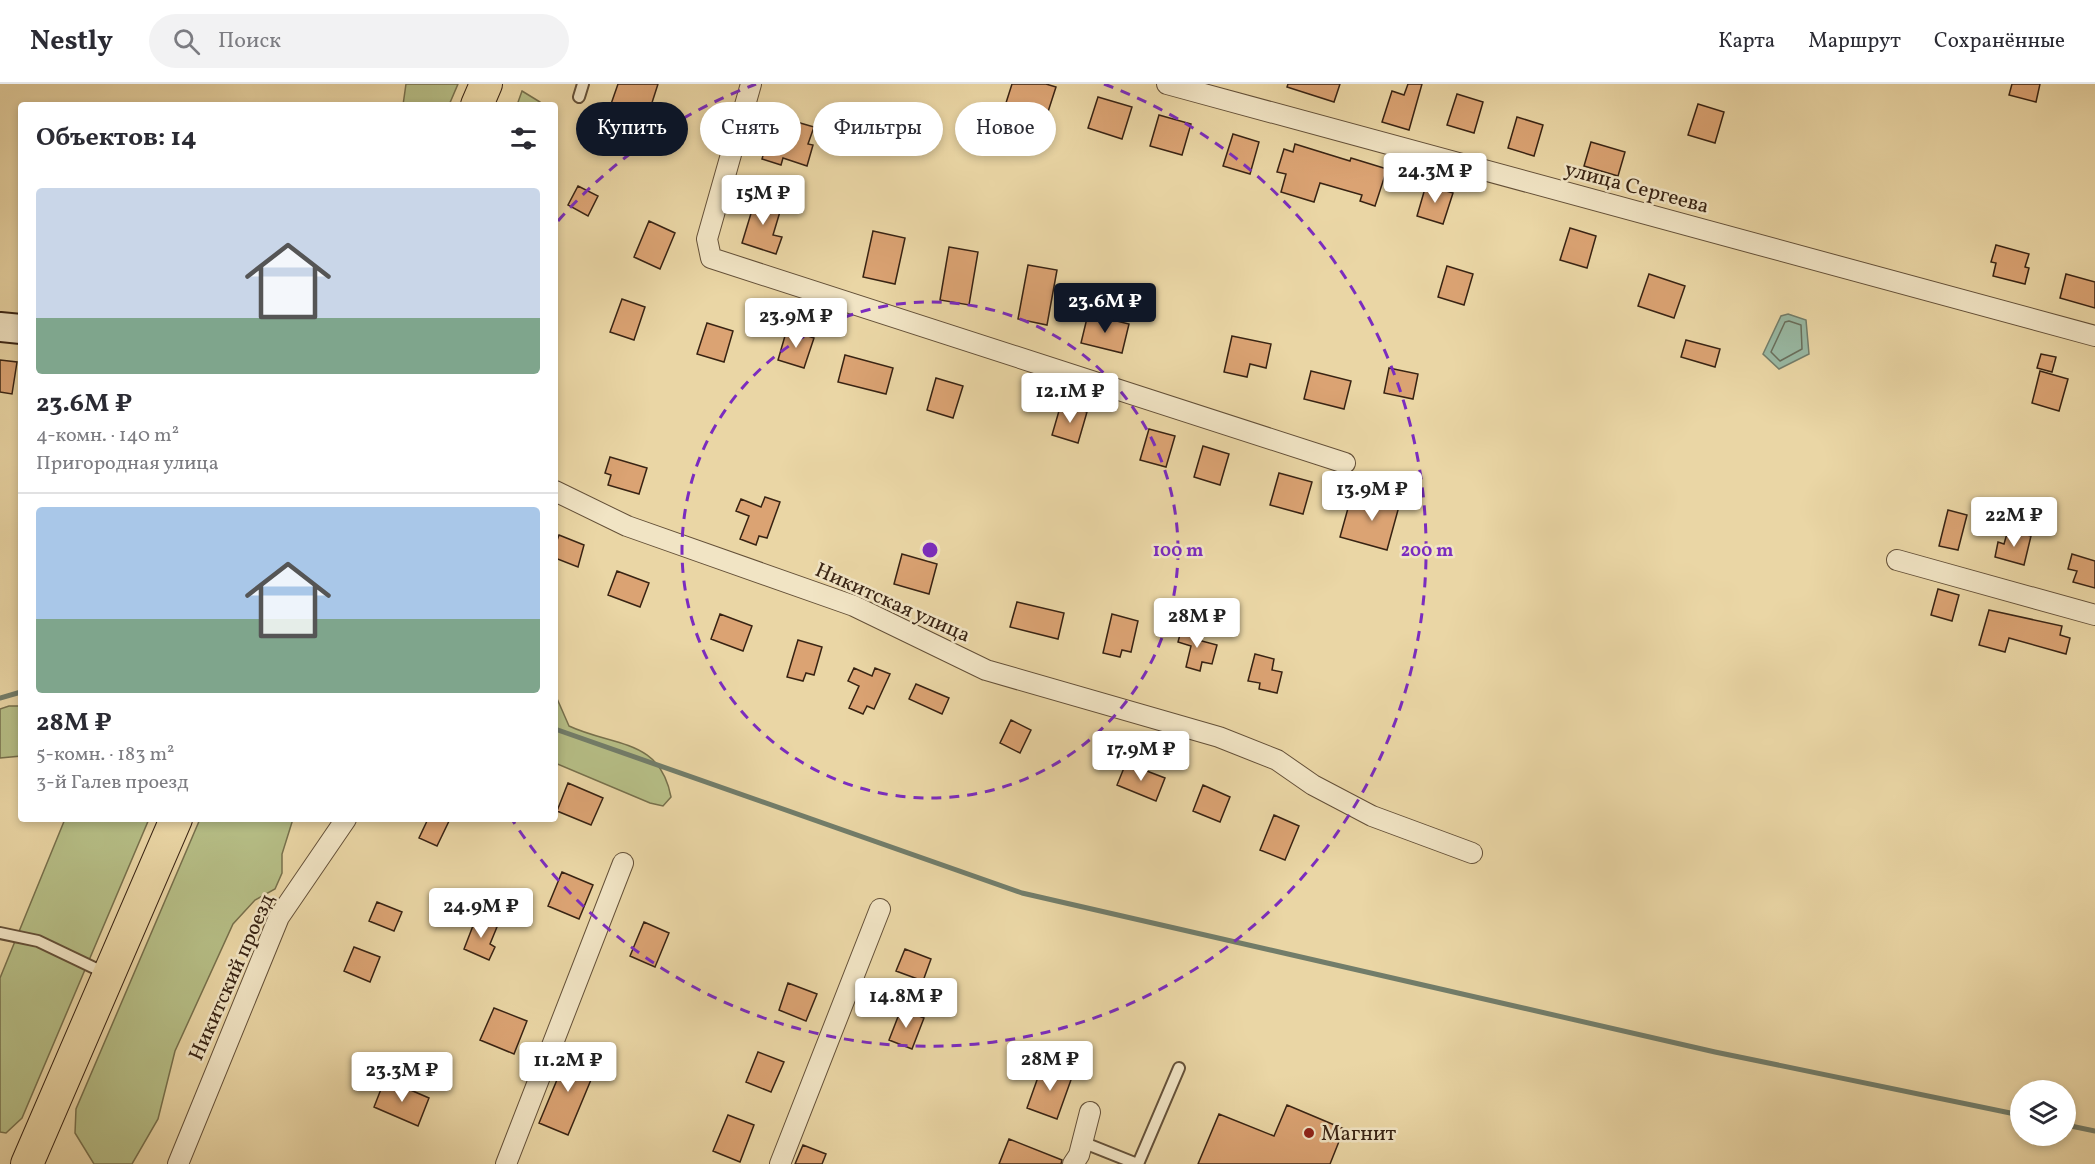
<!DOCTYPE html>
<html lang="ru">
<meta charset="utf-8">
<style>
body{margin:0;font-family:Vollkorn,serif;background:#f2f2f3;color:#2b2b33;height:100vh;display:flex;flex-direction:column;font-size:22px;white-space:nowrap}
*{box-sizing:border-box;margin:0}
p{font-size:20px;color:#7c7c81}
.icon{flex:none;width:33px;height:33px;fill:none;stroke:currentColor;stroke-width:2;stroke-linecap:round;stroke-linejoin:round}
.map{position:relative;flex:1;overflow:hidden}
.sheet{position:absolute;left:18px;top:18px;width:540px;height:720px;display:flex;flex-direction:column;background:#fff;border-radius:6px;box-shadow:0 3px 9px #0003}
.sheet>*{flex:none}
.banner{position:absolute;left:576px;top:18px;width:570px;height:54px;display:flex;gap:12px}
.fabs{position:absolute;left:2010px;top:996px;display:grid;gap:12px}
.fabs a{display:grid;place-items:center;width:66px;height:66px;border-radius:50%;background:#fff;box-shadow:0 3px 9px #0003;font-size:30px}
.price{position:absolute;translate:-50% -51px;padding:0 14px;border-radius:6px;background:#fff;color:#222;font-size:20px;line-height:39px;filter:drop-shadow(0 2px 3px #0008)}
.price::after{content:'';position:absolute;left:50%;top:36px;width:18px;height:14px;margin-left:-9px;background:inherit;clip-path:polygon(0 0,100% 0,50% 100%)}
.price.active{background:#111827;color:#fff}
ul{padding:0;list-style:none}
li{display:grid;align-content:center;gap:12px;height:318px;padding:0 18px}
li+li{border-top:2px solid #e1e1e2}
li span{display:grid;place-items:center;height:186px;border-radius:6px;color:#555}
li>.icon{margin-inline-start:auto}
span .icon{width:108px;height:108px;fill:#fffc;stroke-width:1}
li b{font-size:26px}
h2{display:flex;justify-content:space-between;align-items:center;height:72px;padding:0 18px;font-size:26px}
.pill{padding:0 21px;border-radius:27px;background:#fff;box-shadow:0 3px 9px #0003;font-size:21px;line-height:54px}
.pill.active{background:#111827;color:#fff}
header{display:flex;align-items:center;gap:36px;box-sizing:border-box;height:84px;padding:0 30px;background:#fff;border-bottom:2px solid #e1e1e2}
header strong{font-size:28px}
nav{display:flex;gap:33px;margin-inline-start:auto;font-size:21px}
.search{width:420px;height:54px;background:#f2f2f3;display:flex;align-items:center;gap:15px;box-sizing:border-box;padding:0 21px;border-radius:33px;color:#7c7c81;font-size:22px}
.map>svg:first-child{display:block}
.green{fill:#b6be86;stroke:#77704c;stroke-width:1.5}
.water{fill:#98b9a4;stroke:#727d6a;stroke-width:1.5}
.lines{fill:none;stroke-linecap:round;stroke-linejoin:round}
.shore{stroke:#686e5c;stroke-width:1.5}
.stream{stroke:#727d6a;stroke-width:5}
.building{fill:#dba373;stroke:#382313;stroke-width:1.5}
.lane-casing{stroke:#645038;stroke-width:14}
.street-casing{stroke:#645038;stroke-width:22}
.secondary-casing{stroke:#382313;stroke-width:32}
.primary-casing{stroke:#382313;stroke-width:34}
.lane{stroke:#f1e4c4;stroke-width:10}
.street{stroke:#f1e4c4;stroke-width:20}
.secondary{stroke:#f1e4c4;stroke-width:28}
.primary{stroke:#ead6a5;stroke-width:32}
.ring{fill:none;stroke:#7b2cbf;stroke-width:3;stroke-dasharray:10 8}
.poi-dot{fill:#8f2418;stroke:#f1e4c4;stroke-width:2}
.labels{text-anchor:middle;stroke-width:5;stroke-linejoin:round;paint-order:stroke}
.street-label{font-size:21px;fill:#382313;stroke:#f1e4c4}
.poi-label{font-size:21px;fill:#382313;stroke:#f1e4c4;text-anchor:start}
.centre{fill:#7b2cbf;stroke:#f1e4c4;stroke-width:3}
.ring-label{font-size:18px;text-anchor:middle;font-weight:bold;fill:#7b2cbf;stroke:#f1e4c4;stroke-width:5;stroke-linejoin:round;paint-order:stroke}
</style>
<header>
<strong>Nestly</strong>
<div class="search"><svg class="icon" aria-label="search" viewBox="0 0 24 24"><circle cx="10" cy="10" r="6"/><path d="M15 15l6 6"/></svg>Поиск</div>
<nav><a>Карта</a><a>Маршрут</a><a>Сохранённые</a></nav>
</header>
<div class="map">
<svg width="2095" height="1080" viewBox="0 0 2095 1080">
<rect width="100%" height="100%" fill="#ead6a5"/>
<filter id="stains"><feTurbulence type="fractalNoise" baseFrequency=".00333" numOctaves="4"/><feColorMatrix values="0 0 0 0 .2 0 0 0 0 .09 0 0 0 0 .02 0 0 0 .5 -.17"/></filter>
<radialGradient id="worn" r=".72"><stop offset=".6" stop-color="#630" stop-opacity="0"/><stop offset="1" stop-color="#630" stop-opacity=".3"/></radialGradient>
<path class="green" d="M406 0H458L449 21H403Z
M522 7 540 18V21H517Z
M555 610 569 642C614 663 660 654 671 713L663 722 650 719 555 679Z
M9 622H21V672L0 674V625Z
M65 735H149L22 1034 6 1049 0 1048V894Z
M200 735H293L282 770V789L275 805 255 816 233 840 175 967 158 1035 132 1080H94L75 1049 76 1025Z"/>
<path class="water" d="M1788 230 1806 236 1809 270 1779 285 1763 270 1781 232Z"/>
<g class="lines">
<path class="shore" d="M1789 237 1801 241 1802 265 1780 277 1771 268 1785 238Z"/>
<path class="stream" d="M0 614 21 608
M555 645 1022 809 1715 968 2020 1031
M2066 1041 2095 1047"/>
</g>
<path class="building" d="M618 0H658L640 56 603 43Z
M1012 0H1046L1056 3 1046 34 1005 22Z
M1288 0H1340L1334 18 1287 3Z
M1408 0H1422L1409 46 1382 38 1392 7 1404 11Z
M2012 0H2040L2036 18 2009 11Z
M1457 10 1483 18 1474 49 1447 41Z
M1098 13 1132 23 1122 55 1088 44Z
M1698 20 1724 28 1715 59 1688 51Z
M1159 31 1191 40 1182 71 1150 62Z
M1517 33 1543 41 1534 72 1508 64Z
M783 34 814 43 808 60 813 61 807 82 783 74 781 81 762 75 770 47 778 49Z
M1233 50 1259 58 1250 90 1223 82Z
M1591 58 1625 68 1618 92 1584 82Z
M1295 60 1350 77 1351 74 1387 85 1375 122 1360 117 1362 111 1320 99 1314 118 1281 108 1286 90 1277 88 1284 65 1293 68Z
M1426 101 1453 109 1443 140 1417 132Z
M578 102 598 112 588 132 568 121Z
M756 113 782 121 773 151 782 153 776 170 742 159Z
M649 137 675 149 660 185 634 173Z
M1570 144 1596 152 1587 184 1560 176Z
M873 147 905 154 895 200 863 193Z
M1996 161 2029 170 2025 183 2029 184 2025 200 1993 192 1996 179 1991 178Z
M949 163 978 168 969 221 940 216Z
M1028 181 1057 186 1047 241 1018 235Z
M1447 182 1473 190 1464 221 1438 213Z
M1649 190 1685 202 1674 234 1638 222Z
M2066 190 2095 198V224L2060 214Z
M622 215 645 223 634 256 610 248Z
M1088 230 1129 240 1122 269 1081 259Z
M707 239 733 247 724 278 697 270Z
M787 245 814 254 804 284 778 276Z
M1232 252 1271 260 1266 284 1250 280 1247 293 1224 288Z
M1686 256 1720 265 1715 283 1681 273Z
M2041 270 2056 273 2052 288 2037 284Z
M845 271 893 284 886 310 838 298Z
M0 276 17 278 12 310 0 308Z
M1389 284 1418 290 1413 315 1384 309Z
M1311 287 1351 297 1344 325 1304 315Z
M2040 287 2068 295 2059 327 2032 319Z
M936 294 963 302 953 334 927 326Z
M1061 320 1087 328 1078 359 1052 351Z
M1149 345 1175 352 1166 383 1140 376Z
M1203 362 1229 370 1220 401 1194 393Z
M610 373 647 384 639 410 608 401 611 391 605 389Z
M1279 389 1312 398 1303 430 1270 421Z
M1381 409 1401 415 1387 466 1340 453 1350 417 1377 424Z
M765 413 780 418 767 454 759 452 756 461 740 455 749 432 736 427 741 415 761 423Z
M1948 426 1967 431 1958 466 1939 462Z
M2008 446 2031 452 2024 481 1995 473 1998 458 2004 460Z
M559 451 584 461 578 483 555 474V462Z
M902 470 937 480 929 510 894 500Z
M2072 470 2095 477V504L2073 498 2077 487 2068 485Z
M617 487 649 499 640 523 608 511Z
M1938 505 1959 511 1952 537 1931 531Z
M1017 518 1064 529 1058 555 1010 543Z
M1989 526 2062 542 2060 551 2070 554 2066 570 2009 554 2005 568 1979 561Z
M720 530 752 542 743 567 711 555Z
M1112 530 1138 537 1131 568 1122 566 1120 573 1103 569Z
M1182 543 1200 547 1198 556 1217 561 1212 580 1202 578 1200 587 1186 583 1191 562 1178 558Z
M798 556 822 563 814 591 806 589 803 597 787 593Z
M1255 570 1274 575 1272 586 1282 588 1277 609 1259 605 1260 599 1248 597Z
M854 584 872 592 875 584 890 590 874 625 867 622 863 630 849 624 859 602 848 597Z
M916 600 949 614 942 630 909 615Z
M1011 636 1031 646 1020 669 1000 659Z
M1126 679 1165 694 1156 717 1117 701Z
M568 699 603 714 591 741 557 727Z
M1203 701 1230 713 1220 738 1193 727Z
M1274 731 1299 742 1285 776 1260 766Z
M428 735H450L437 762 419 754Z
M562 788 593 801 579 835 548 822Z
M377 818 402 828 394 847 369 837Z
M476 834 497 843 490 860 495 863 489 876 464 865Z
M644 838 669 849 655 883 630 872Z
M354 863 380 873 370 898 344 887Z
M905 865 931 875 923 897 896 887Z
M788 899 817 910 806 937 779 926Z
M494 924 527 937 514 970 480 956Z
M901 925 924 934 912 965 889 956Z
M569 967 598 979 568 1051 539 1039Z
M758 968 784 978 771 1008 746 998Z
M1042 982 1072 993 1057 1035 1027 1024Z
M385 995 429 1014 418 1042 374 1023Z
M1287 1021 1344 1045 1330 1080H1198L1219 1030 1274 1052Z
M728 1031 754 1041 740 1078 713 1067Z
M1009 1055 1062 1076 1061 1080H999Z
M803 1061 826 1070 822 1080H795Z"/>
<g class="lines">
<defs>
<path id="lane" d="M579 13 583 0
M0 849 38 857 107 890
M1082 1058 1137 1080
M1138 1080 1179 984"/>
<path id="street" d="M751 0 707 155 711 174 1345 379
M1167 0 2095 252
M555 407 627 442 854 522 986 586 1219 653 1277 676 1313 701 1372 732 1472 769
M1897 476 2095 531
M178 1080 279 833 346 735
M506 1080 623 779
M780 1080 880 825
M1073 1080 1079 1071 1090 1028"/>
<path id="secondary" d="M0 243 21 245"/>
<path id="primary" d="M477 21 486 0
M27 1080 176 735"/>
</defs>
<use href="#lane" class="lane-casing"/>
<use href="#street" class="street-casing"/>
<use href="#secondary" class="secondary-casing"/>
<use href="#primary" class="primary-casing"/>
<use href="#lane" class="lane"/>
<use href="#street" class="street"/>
<use href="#secondary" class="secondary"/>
<use href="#primary" class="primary"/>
</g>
<g class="ring">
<circle cx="930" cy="466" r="248"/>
<path d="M558 137A497 497 0 0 1 756 0M1104 0A497 497 0 1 1 513 737"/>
</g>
<circle class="poi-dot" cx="1309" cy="1049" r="6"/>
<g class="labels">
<g class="street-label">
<text transform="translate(1637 103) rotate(15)" y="7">улица Сергеева</text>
<text transform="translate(893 518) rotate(24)" y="7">Никитская улица</text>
<text transform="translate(231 893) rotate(-66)" y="7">Никитский проезд</text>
</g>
<g class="poi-label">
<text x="1321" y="1056">Магнит</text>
</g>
</g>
<circle cx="930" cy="466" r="9" class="centre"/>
<g class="ring-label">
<text x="1178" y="472">100 m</text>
<text x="1427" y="472">200 m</text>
</g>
<rect width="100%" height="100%" filter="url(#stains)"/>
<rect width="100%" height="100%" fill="url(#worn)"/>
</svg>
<div class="fabs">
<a><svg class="icon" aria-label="layers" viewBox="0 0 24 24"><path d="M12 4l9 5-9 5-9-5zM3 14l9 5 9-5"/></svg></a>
</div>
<b class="price" style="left:1435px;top:120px">24.3M ₽</b>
<b class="price" style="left:763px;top:142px">15M ₽</b>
<b class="price active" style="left:1105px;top:250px">23.6M ₽</b>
<b class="price" style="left:796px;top:265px">23.9M ₽</b>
<b class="price" style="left:1070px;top:340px">12.1M ₽</b>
<b class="price" style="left:1372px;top:438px">13.9M ₽</b>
<b class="price" style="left:2014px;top:464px">22M ₽</b>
<b class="price" style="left:1197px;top:565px">28M ₽</b>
<b class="price" style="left:1141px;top:698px">17.9M ₽</b>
<b class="price" style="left:481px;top:855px">24.9M ₽</b>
<b class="price" style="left:906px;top:945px">14.8M ₽</b>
<b class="price" style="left:1050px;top:1008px">28M ₽</b>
<b class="price" style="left:568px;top:1009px">11.2M ₽</b>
<b class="price" style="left:402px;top:1019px">23.3M ₽</b>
<div class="banner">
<a class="pill active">Купить</a>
<a class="pill">Снять</a>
<a class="pill">Фильтры</a>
<a class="pill">Новое</a>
</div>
<section class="sheet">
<h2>Объектов: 14<svg class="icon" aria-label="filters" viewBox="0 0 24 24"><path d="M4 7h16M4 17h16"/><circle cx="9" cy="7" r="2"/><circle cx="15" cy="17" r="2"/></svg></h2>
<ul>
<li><span style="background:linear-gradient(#c9d6e8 70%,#7fa58c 0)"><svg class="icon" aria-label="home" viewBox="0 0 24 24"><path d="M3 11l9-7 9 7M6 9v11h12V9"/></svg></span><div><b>23.6M ₽</b><p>4-комн. · 140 m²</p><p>Пригородная улица</p></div></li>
<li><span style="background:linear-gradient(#a9c7e8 60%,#7fa58c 0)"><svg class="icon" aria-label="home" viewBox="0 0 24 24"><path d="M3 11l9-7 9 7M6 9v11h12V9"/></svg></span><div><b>28M ₽</b><p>5-комн. · 183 m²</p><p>3-й Галев проезд</p></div></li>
</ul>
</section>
</div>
